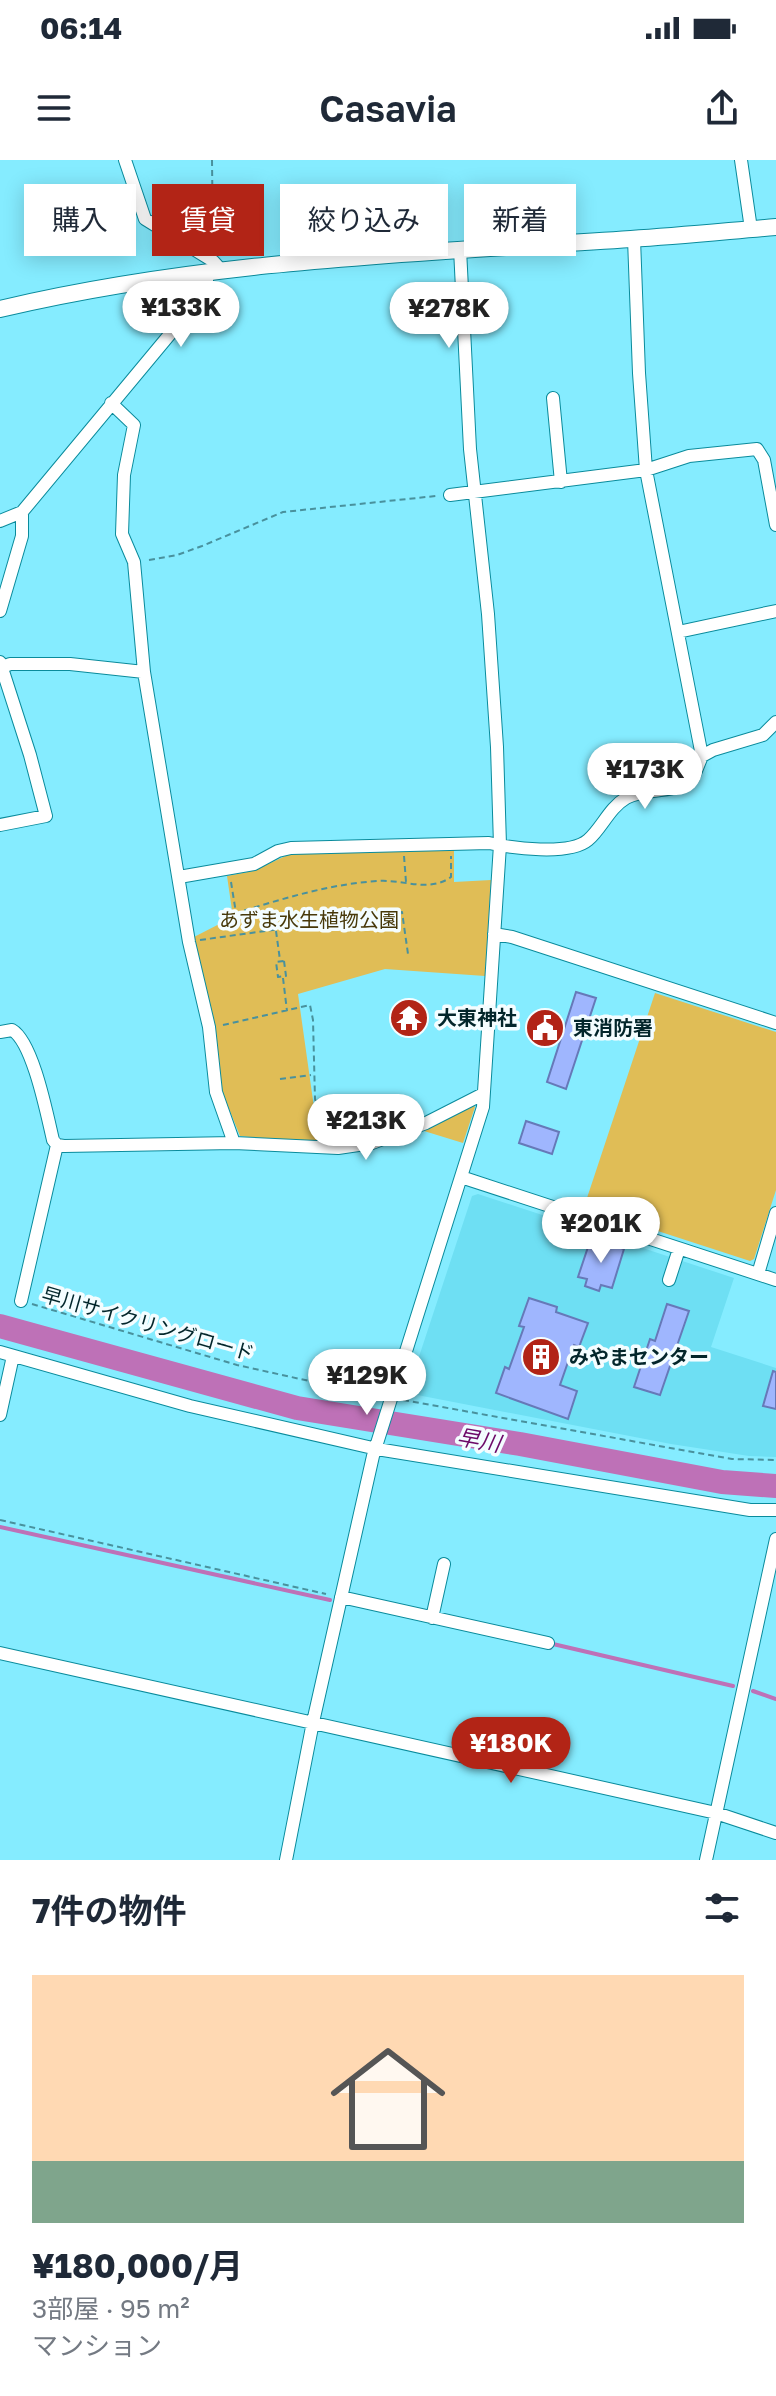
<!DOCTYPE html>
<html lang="ja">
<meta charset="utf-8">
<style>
body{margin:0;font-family:"Golos Text","Noto Sans JP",sans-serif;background:#f2f2f3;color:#1f2937;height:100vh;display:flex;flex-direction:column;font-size:30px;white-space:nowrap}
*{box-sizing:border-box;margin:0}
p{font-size:26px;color:#747a83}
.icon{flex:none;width:44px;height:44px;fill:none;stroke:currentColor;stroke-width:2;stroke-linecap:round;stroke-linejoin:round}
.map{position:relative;height:1700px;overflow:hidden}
.drawer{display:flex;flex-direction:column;background:#fff;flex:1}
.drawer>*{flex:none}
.hud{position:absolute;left:24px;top:24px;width:728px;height:72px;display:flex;gap:16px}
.price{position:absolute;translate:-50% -68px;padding:0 18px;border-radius:28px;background:#fff;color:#222;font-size:26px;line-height:52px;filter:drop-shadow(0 2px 4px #0008)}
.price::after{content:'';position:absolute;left:50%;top:48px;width:24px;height:18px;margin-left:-12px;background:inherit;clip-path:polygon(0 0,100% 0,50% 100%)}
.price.on{background:#b22416;color:#fff}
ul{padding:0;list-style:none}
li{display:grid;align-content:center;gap:16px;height:424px;padding:0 32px}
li+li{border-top:2px solid #e0e1e3}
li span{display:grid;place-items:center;height:248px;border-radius:0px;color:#555}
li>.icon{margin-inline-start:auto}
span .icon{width:144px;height:144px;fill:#fffc;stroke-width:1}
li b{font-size:34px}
h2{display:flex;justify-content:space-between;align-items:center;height:96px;padding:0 32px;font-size:34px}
.tag{padding:0 28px;border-radius:0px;background:#fff;box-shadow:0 4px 20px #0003;font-size:28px;line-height:72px}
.tag.on{background:#b22416;color:#fff}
.status{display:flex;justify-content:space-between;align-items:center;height:56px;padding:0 40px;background:#fff;direction:ltr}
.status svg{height:22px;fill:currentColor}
header{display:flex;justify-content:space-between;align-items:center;height:104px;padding:0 32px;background:#fff;font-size:36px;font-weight:600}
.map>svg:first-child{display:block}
.built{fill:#6edff3}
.green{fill:#e0bd56}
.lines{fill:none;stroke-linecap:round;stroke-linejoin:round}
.stream{stroke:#be71b7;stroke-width:4}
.river{stroke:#be71b7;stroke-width:24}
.building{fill:#9fb6fe;stroke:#6679b8;stroke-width:2}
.minor-casing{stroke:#0a8b9c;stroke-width:14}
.major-casing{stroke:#0a8b9c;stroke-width:18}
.path{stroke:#49919d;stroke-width:2;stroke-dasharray:6 4;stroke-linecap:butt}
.minor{stroke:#fff;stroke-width:12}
.major{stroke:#fff;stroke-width:16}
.labels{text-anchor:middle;stroke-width:7;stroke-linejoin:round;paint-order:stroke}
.park-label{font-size:20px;fill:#473809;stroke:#f4fdff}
.poi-label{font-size:20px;font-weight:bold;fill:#03262b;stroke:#f4fdff;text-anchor:start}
.street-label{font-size:20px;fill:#03262b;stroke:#f4fdff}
.water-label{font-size:22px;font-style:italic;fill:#6c0968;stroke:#f4fdff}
</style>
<div class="status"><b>06:14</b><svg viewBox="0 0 49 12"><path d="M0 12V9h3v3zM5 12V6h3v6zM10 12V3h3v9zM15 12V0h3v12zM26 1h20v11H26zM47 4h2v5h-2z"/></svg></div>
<header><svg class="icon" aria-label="menu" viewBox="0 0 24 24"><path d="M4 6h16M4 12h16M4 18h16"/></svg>Casavia<svg class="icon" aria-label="share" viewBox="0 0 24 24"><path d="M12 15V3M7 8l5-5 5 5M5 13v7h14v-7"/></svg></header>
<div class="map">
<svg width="776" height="1700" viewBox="0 0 776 1700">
<rect width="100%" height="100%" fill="#85ecff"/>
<path class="built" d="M478 1034 734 1118 711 1187 776 1208V1297L749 1296 671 1284 407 1233 472 1036Z"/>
<path class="green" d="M454 688V722L491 720 485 816 385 809 298 834 319 983 240 976 221 929 216 872 194 777 233 757 227 716 253 711 292 693Z
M655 833 776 872V1030L754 1099 750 1101 584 1047Z
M473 943 475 947 463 983 424 971Z"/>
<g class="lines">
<path class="stream" d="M0 1367 330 1440
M550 1488 553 1484 733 1526
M753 1531 776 1539"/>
<path class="river" d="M0 1166 297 1248 520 1284 722 1322 776 1326"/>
</g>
<path class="building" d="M576 832 596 838 566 929 547 922Z
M526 961 559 972 552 994 519 983Z
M591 1078 624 1089 612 1128 601 1125 599 1131 585 1126 587 1119 578 1117Z
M529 1138 557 1147 556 1152 588 1163 579 1187 574 1185 560 1225 577 1231 568 1259 496 1233 505 1207 509 1209 524 1167 519 1166Z
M667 1144 689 1151 660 1235 634 1227 650 1179 655 1181Z
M773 1211 776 1212V1249L763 1246Z"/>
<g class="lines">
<defs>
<path id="minor" d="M125 0 145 59 213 101 223 112
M741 0 751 69
M634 79 639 213 646 310 702 596
M553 238 561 322
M111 243 134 265 124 315 122 374 134 402 144 512 189 782 209 867 216 932 234 983
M450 335 646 310 689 296 757 289 764 300 776 365
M0 361 22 352 205 132 208 114
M0 451 22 376V352
M678 472 776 451
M0 502 30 595 46 656 0 665
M3 507 10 504H70L144 512
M179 717 254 704 278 691 291 688 489 683C512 688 569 696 588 680 602 668 609 648 626 638 644 628 668 633 686 624L693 618 702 596 713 590 763 575 776 562
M494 774 512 777 776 863
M0 872 12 870C33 882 47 955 53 980L57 985 64 986 234 983 338 988 372 983 426 963 483 934
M461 1017 776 1120
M758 1114 776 1053
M669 1120 679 1089
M21 1141 57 985
M0 1192 190 1246 377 1289 750 1350H776
M0 1255 13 1196
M341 1437 548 1483
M432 1458 444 1404
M0 1493 716 1653 776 1673
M286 1700 313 1562 373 1296 483 947 500 685 497 587 488 454 470 289 460 89
M706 1700 776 1379"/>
<path id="major" d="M0 149C206 100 421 93 631 79 679 76 728 71 776 67"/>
</defs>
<use href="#minor" class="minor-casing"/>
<use href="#major" class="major-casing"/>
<path class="path" d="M212 0 213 87
M149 400 177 395 202 386 283 352 436 336
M404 696 406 722
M231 722 236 753C282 739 329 724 378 721 403 719 429 733 451 717V696
M276 771 280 800
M200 780 402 752 408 794
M284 801 286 816 278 817 276 802Z
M283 818 287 851
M223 865 310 845 313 860 315 939 326 975
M280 919 311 915
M32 1144 237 1205 377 1236
M403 1240 732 1299 776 1300
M0 1360 326 1434"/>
<use href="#minor" class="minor"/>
<use href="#major" class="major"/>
</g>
<defs>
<symbol id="temple-disc" viewBox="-11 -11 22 22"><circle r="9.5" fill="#b22416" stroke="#f4fdff"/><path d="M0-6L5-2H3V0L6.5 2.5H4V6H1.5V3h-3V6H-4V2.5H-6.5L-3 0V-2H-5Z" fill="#fff"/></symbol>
<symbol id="civic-disc" viewBox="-11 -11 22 22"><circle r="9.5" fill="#b22416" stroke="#f4fdff"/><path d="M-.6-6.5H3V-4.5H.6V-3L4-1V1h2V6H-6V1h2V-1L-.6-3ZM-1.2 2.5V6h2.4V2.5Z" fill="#fff"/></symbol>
<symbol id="building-disc" viewBox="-11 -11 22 22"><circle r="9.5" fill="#b22416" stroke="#f4fdff"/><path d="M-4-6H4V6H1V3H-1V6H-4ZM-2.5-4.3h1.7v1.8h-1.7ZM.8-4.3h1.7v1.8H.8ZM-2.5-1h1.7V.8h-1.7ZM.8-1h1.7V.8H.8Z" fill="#fff"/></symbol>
</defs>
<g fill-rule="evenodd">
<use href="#temple-disc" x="387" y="836" width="44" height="44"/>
<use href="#civic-disc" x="523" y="846" width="44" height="44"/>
<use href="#building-disc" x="519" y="1175" width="44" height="44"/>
</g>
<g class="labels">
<g class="park-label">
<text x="309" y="767">あずま水生植物公園</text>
</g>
<g class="poi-label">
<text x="437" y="865">大東神社</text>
<text x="573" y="875">東消防署</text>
<text x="569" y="1204">みやまセンター</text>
</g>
<g class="street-label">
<text transform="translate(148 1164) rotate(16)" y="7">早川サイクリングロード</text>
</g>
<g class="water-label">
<text transform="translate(479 1280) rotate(10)" y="8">早川</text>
</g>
</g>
</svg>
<b class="price" style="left:181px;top:189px">¥133K</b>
<b class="price" style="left:449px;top:190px">¥278K</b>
<b class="price" style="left:645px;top:651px">¥173K</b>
<b class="price" style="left:366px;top:1002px">¥213K</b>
<b class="price" style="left:601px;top:1105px">¥201K</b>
<b class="price" style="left:367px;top:1257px">¥129K</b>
<b class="price on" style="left:511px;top:1625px">¥180K</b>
<div class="hud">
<a class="tag">購入</a>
<a class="tag on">賃貸</a>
<a class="tag">絞り込み</a>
<a class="tag">新着</a>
</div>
</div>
<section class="drawer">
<h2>7件の物件<svg class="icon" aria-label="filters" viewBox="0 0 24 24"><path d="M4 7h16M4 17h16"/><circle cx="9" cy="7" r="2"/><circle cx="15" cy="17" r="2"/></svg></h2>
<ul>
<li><span style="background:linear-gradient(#ffd9b3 75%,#7fa58c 0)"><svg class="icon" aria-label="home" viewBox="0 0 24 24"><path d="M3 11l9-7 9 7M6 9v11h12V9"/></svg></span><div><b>¥180,000/月</b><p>3部屋 · 95 m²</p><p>マンション</p></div></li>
</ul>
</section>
